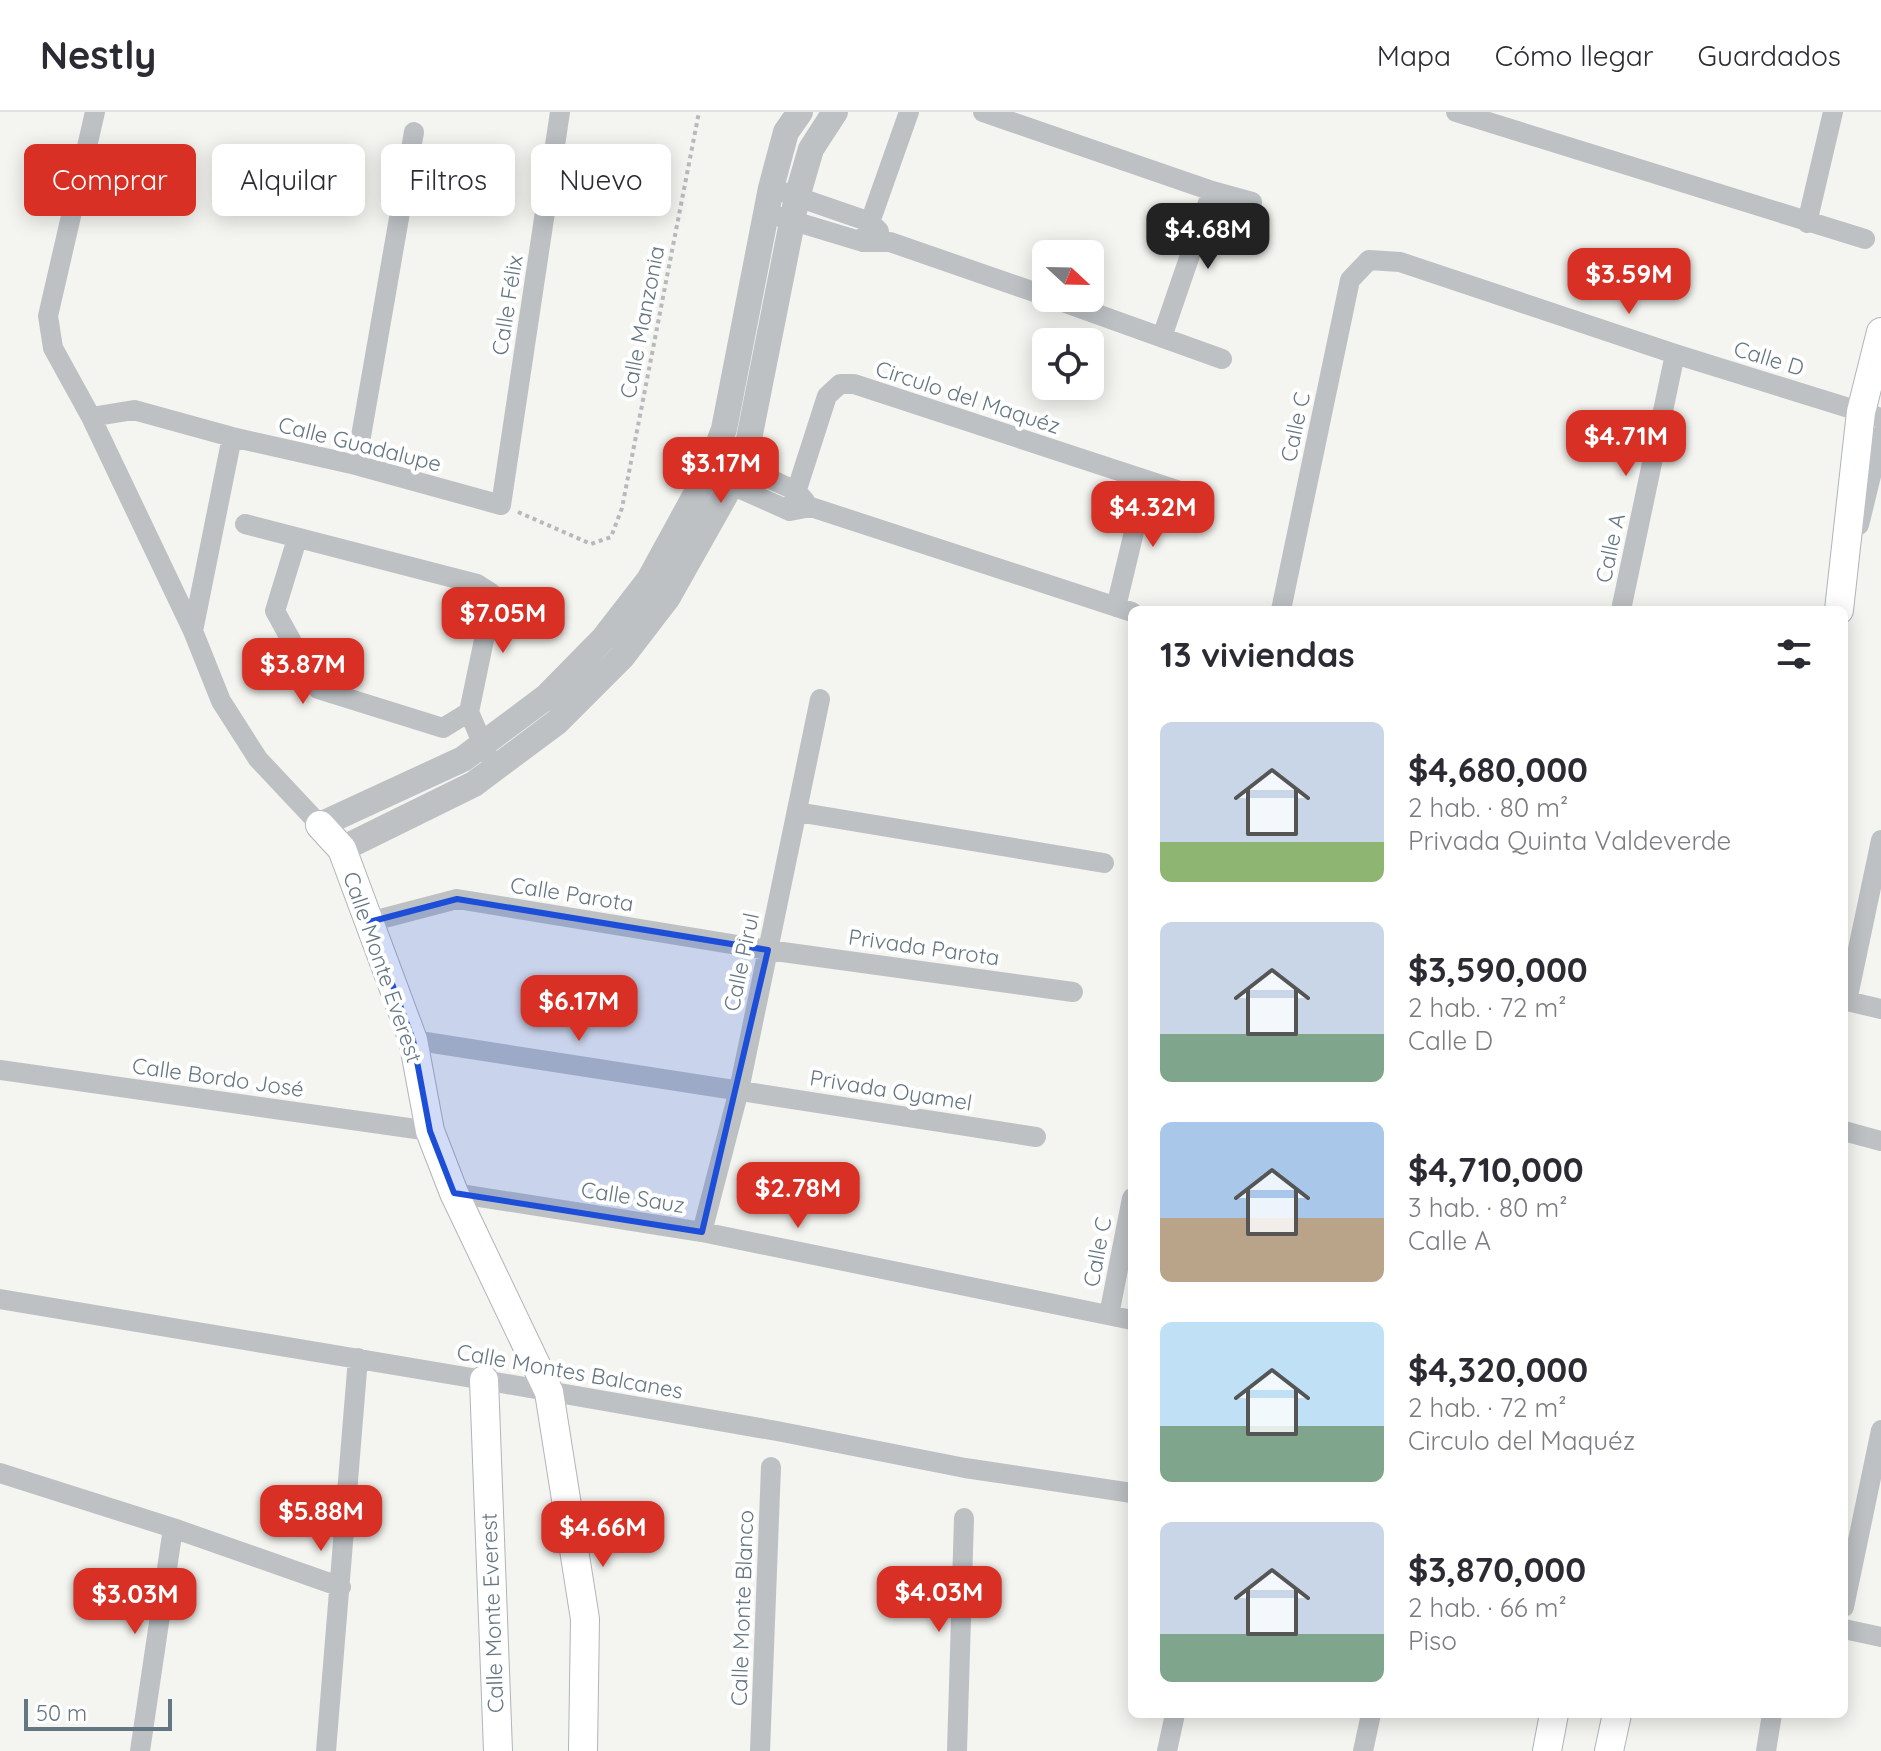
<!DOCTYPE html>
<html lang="es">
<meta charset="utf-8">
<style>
body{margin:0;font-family:Quicksand,sans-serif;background:#f2f2f3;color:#2b2b33;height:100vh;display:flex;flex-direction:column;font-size:30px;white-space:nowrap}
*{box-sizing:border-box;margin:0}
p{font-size:26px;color:#7c7c81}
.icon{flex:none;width:44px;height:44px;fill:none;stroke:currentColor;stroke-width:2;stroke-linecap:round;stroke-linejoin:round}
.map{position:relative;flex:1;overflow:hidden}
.drawer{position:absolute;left:1128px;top:494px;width:720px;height:1112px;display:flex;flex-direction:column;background:#fff;border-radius:12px;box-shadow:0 4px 20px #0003}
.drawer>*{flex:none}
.guide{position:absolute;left:24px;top:32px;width:760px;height:72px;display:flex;gap:16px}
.needle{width:52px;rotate:112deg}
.fabs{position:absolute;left:1032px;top:128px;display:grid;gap:16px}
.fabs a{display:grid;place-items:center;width:72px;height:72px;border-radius:12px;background:#fff;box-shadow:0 4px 20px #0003;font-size:40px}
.scale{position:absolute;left:24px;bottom:20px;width:148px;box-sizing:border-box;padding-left:8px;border:4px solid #647681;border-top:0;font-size:22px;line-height:28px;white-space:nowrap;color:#647681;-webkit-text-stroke:6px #fff;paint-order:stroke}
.price{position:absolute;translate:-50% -68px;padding:0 18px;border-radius:16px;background:#d93025;color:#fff;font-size:26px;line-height:52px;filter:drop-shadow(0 2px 4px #0008)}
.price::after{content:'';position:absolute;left:50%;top:48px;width:24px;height:18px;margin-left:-12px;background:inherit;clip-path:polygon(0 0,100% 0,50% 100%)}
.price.current{background:#222;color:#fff}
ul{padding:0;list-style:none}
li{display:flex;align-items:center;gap:24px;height:200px;padding:0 32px}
li span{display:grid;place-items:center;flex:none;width:224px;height:160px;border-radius:12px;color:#555}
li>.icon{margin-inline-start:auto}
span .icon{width:96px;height:96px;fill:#fffc;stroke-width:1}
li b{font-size:34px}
h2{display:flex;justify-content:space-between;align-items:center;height:96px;padding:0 32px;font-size:34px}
.tag{padding:0 28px;border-radius:12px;background:#fff;box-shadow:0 4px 20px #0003;font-size:28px;line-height:72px}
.tag.current{background:#d93025;color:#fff}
header{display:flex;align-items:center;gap:48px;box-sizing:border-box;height:112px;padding:0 40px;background:#fff;border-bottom:2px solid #e1e1e2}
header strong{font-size:38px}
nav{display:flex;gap:44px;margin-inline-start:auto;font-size:28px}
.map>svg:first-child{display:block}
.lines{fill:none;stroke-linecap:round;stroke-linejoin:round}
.secondary-casing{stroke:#afb5b9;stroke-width:30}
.path{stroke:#b7babc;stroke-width:4;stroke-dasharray:4 4;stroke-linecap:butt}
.minor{stroke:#bdc1c4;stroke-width:20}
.tertiary{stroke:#bdc1c4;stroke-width:26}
.secondary{stroke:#fff;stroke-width:28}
.marked{fill:#1d4ed8;fill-opacity:0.2;stroke:#1d4ed8;stroke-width:6;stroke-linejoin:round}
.labels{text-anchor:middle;stroke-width:8;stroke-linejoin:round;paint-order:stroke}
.street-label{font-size:22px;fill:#647681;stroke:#fff}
</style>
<header>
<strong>Nestly</strong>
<nav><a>Mapa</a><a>Cómo llegar</a><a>Guardados</a></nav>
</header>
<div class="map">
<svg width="1881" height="1639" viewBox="0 0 1881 1639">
<rect width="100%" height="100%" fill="#f4f4f0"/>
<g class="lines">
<defs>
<path id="secondary" d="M1839 498 1861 300 1881 220
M320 713 342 737 413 928 430 1019 454 1081 549 1280 585 1507 583 1639
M484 1268 498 1639
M1547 1639 1554 1602
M1609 1639 1617 1602"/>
</defs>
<use href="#secondary" class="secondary-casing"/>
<path class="path" d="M518 400 591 432 611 425 622 396 699 0"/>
<path class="minor" d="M95 0 48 204 53 236 91 305 193 519 221 589 258 647 320 713
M983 0 1212 79 1252 90
M1456 0 1865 127
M783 80 870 110 879 119
M767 101 863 130H890L1046 184
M1807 111 1833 0
M863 130 909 0
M1052 186 1222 247
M1162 225 1212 79
M91 305 134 298 232 325 356 353 501 393 560 0
M729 348 796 379 805 389
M356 353 414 20
M718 367 790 399 811 395 1132 500
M790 399 827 284 840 272H854L1183 380
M245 412 477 472 491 481 490 499 469 600 487 642
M1859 413 1881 323
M297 427 275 499 318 577 443 616 469 600
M1116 495 1146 370
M1281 498 1350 168 1369 148 1400 150 1675 242 1881 306
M1621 498 1675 242
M193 519 232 325
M797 700 1104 751
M1881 728 1847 889 1881 897
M369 810 457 787 768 838 1073 880
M413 928 1036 1025
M0 958 430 1019
M1844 1019 1881 1029
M454 1081 702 1120 1132 1208
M702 1120 739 978 820 587
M0 1187 484 1268 777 1319 965 1356 1132 1381
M1109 1203 1132 1086
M0 1361 173 1416 341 1475
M1844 1495 1881 1318
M1844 1517 1881 1525
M140 1639 173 1416
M326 1639 358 1246
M760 1639 771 1355
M957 1639 964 1406
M1167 1639 1175 1602
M1363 1639 1371 1602
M1766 1639 1772 1602"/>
<path class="tertiary" d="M320 713 463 647 546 585 604 526 649 468 707 362 724 317 771 76 786 20 800 0
M342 737 474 672 557 610 622 545 668 485 731 373 748 332 797 85 811 37 835 0"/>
<use href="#secondary" class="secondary"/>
</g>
<path class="marked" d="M457 787 768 838 702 1120 454 1081 430 1019 413 928 369 810Z"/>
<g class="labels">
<g class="street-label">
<text transform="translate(507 193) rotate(-81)" y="8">Calle Félix</text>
<text transform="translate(642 210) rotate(-79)" y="8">Calle Manzonia</text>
<text transform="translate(1769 246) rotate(17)" y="8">Calle D</text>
<text transform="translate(968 285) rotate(18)" y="8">Circulo del Maquéz</text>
<text transform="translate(1295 315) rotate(-78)" y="8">Calle C</text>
<text transform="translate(360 332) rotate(14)" y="8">Calle Guadalupe</text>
<text transform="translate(1610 436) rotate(-78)" y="8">Calle A</text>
<text transform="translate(572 782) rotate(9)" y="8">Calle Parota</text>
<text transform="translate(924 835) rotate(8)" y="8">Privada Parota</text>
<text transform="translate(741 850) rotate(-78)" y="8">Calle Pirul</text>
<text transform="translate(383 855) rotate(71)" y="8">Calle Monte Everest</text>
<text transform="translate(218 965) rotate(8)" y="8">Calle Bordo José</text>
<text transform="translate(891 978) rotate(9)" y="8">Privada Oyamel</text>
<text transform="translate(633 1085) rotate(9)" y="8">Calle Sauz</text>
<text transform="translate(1097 1140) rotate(-79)" y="8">Calle C</text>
<text transform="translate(570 1259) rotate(10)" y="8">Calle Montes Balcanes</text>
<text transform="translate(742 1496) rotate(-88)" y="8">Calle Monte Blanco</text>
<text transform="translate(492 1501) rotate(-92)" y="8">Calle Monte Everest</text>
</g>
</g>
</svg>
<div class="fabs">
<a><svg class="needle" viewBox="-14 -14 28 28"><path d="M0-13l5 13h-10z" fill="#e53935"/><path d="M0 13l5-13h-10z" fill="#7c7c81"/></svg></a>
<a><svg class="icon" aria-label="locate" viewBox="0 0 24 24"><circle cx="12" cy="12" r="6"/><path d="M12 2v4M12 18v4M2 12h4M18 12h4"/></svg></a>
</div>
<div class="scale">50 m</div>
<b class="price current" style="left:1208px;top:159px">$4.68M</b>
<b class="price" style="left:1629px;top:204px">$3.59M</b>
<b class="price" style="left:1626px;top:366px">$4.71M</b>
<b class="price" style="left:721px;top:393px">$3.17M</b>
<b class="price" style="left:1153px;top:437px">$4.32M</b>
<b class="price" style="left:503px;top:543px">$7.05M</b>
<b class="price" style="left:303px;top:594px">$3.87M</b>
<b class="price" style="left:579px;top:931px">$6.17M</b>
<b class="price" style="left:798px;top:1118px">$2.78M</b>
<b class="price" style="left:321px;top:1441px">$5.88M</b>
<b class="price" style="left:603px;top:1457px">$4.66M</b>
<b class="price" style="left:939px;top:1522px">$4.03M</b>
<b class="price" style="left:135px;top:1524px">$3.03M</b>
<div class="guide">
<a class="tag current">Comprar</a>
<a class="tag">Alquilar</a>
<a class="tag">Filtros</a>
<a class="tag">Nuevo</a>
</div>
<section class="drawer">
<h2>13 viviendas<svg class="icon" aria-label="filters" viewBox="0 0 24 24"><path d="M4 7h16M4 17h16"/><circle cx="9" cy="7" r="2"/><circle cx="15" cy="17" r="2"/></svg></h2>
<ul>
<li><span style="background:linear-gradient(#c9d6e8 75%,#8fb573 0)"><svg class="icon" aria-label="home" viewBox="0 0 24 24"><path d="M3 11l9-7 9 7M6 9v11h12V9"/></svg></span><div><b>$4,680,000</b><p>2 hab. · 80 m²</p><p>Privada Quinta Valdeverde</p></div></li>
<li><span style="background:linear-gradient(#c9d6e8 70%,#7fa58c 0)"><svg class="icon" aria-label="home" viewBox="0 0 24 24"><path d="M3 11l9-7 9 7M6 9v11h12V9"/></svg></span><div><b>$3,590,000</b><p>2 hab. · 72 m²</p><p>Calle D</p></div></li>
<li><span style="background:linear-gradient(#a9c7e8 60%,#b9a48a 0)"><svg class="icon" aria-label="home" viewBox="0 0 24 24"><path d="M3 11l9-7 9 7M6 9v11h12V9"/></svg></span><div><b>$4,710,000</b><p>3 hab. · 80 m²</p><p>Calle A</p></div></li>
<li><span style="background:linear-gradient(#bfe0f5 65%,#7fa58c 0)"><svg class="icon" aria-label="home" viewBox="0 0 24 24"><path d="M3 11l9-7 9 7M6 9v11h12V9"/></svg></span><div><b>$4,320,000</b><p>2 hab. · 72 m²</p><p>Circulo del Maquéz</p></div></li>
<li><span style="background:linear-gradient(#c9d6e8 70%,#7fa58c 0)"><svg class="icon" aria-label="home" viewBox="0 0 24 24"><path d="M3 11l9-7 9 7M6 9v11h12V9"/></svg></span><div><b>$3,870,000</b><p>2 hab. · 66 m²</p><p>Piso</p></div></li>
</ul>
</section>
</div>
